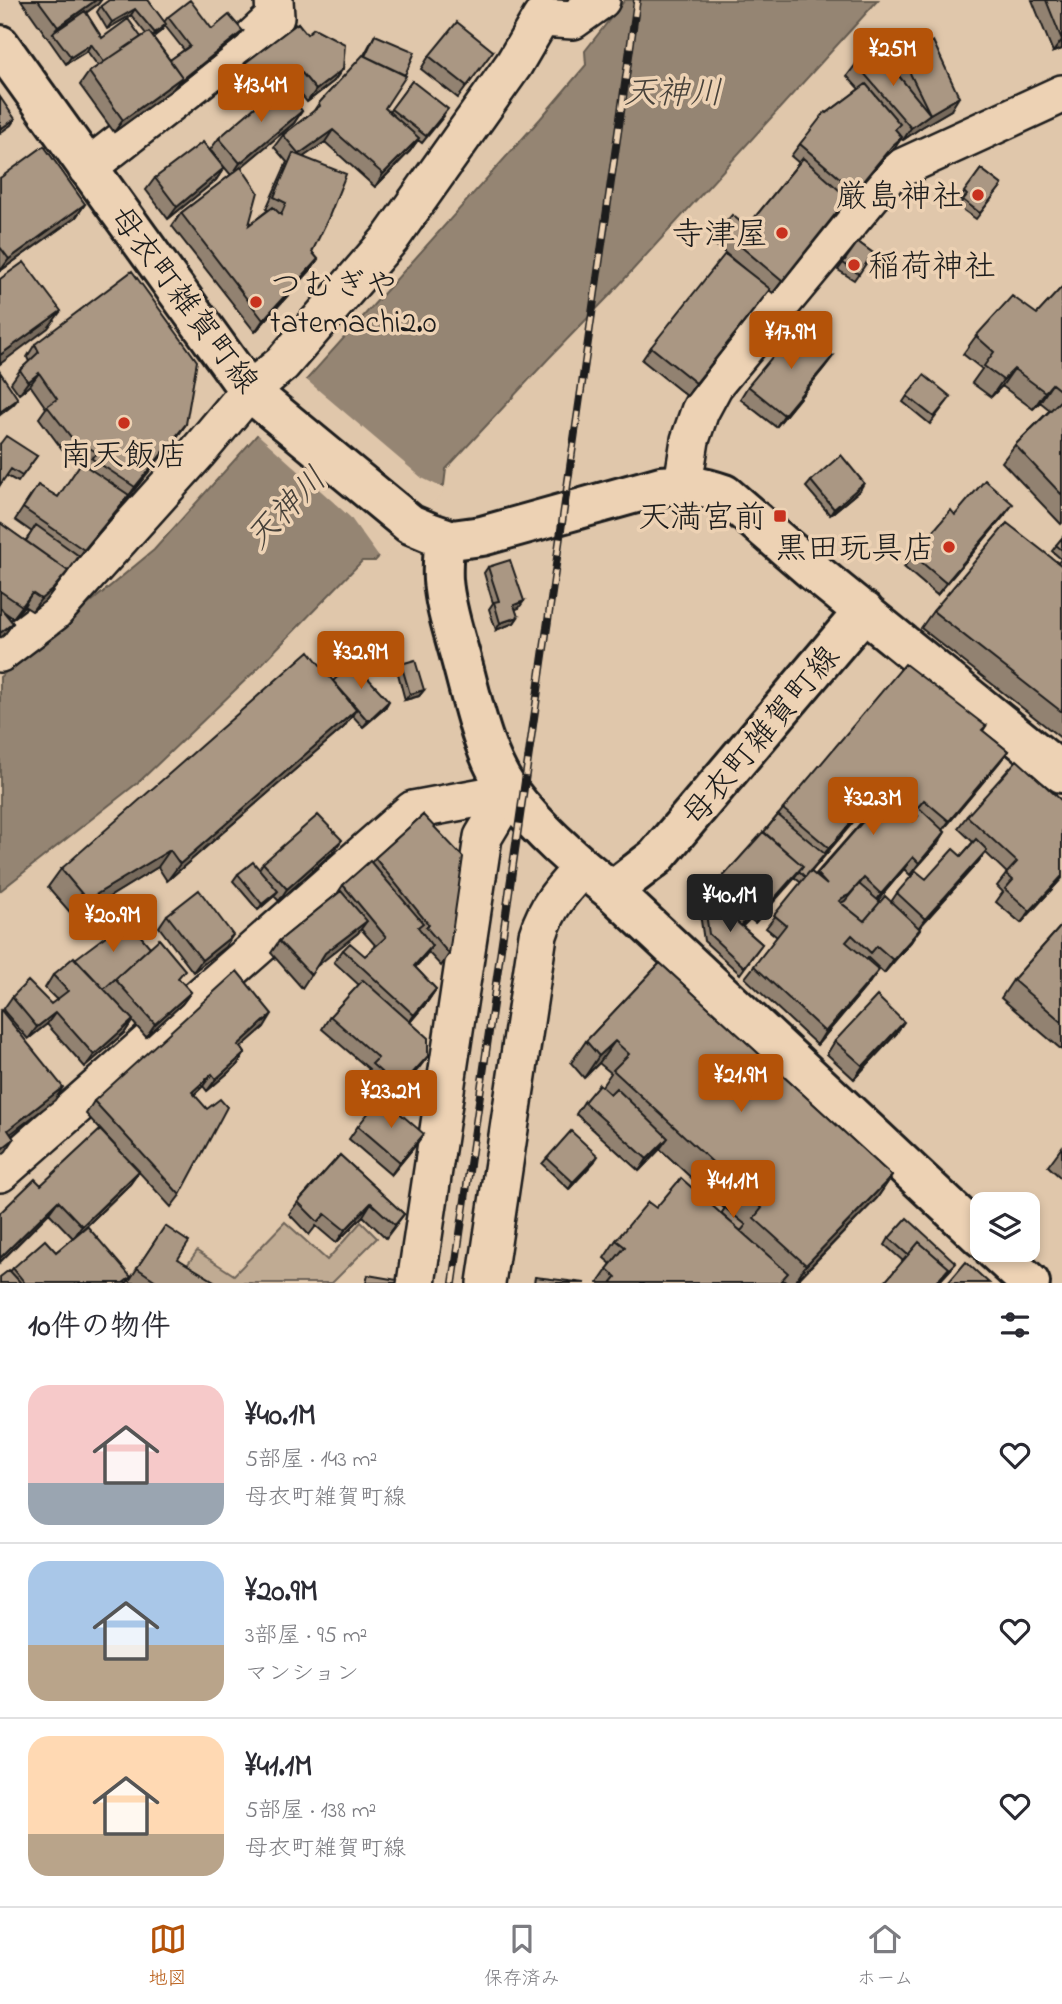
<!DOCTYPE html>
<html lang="ja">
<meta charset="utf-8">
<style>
body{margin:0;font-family:"Indie Flower","Klee One",sans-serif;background:#f2f2f3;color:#2b2b33;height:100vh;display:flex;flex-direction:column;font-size:26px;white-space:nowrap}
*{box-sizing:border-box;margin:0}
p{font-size:23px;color:#7c7c81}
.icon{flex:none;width:38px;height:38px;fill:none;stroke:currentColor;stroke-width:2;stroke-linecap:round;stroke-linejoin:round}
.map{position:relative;height:1283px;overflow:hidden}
.sheet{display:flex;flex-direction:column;background:#fff;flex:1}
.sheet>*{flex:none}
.tools{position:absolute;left:970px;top:1192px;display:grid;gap:14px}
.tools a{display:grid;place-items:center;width:70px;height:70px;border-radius:14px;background:#fff;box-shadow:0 4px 10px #0003;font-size:35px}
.price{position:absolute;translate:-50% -60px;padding:0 16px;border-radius:7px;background:#b45309;color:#fff;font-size:23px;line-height:46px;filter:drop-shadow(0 2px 4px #0008)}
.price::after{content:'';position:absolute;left:50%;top:42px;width:21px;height:16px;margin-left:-10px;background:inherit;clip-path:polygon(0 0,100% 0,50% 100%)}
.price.on{background:#222;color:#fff}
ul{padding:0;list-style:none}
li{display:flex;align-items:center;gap:21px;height:175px;padding:0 28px}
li+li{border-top:2px solid #e1e1e2}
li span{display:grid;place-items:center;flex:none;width:196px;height:140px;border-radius:21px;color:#555}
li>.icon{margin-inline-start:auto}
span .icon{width:84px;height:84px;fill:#fffc;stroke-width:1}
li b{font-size:30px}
h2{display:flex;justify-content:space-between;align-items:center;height:84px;padding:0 28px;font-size:30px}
.tabs{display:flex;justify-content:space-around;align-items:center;height:98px;border-top:2px solid #e1e1e2;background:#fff;font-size:19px;color:#7c7c81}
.tabs a{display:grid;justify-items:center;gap:4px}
.tabs .on{color:#b45309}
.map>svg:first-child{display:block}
.green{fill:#c0ab93;stroke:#6e6458;stroke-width:2}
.water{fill:#958573;stroke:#655b50;stroke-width:2}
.pier{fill:#e0c7ab}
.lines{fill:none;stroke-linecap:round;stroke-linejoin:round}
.minor-casing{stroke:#1c1c1c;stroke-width:42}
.tertiary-casing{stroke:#1c1c1c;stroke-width:44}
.secondary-casing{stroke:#1c1c1c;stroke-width:44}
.minor{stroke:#edd2b4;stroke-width:37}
.tertiary{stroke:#edd2b4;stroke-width:38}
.secondary{stroke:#edd2b4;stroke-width:38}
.rail-casing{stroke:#1c1c1c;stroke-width:8}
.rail{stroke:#edd2b4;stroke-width:5;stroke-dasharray:16;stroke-linecap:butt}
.wall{fill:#928271;stroke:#1c1c1c;stroke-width:2;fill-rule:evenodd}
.shaded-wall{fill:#776a5c;stroke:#1c1c1c;stroke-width:2}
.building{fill:#aa9783;stroke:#1c1c1c;stroke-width:2}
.poi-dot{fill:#c8321e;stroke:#edd2b4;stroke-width:2.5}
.labels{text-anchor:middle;stroke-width:7;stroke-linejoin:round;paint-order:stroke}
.poi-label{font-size:32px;fill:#1c1c1c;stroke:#edd2b4;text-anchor:end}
.street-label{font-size:32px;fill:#1c1c1c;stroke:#edd2b4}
.water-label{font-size:33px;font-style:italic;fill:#46413a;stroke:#edd2b4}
</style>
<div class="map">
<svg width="1062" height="1283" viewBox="0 0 1062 1283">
<rect width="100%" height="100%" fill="#e0c7ab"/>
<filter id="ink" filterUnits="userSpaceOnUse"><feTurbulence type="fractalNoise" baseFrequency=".0143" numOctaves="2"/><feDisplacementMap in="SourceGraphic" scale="14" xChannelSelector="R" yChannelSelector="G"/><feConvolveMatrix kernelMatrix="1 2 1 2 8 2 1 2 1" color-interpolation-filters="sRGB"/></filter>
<g filter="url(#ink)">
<path class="green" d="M285 1222 327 1260 361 1222 377 1238 332 1283H194L181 1274 197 1251 234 1275Z"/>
<path class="water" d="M625 0H878L609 296 549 358 446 469 444 485 375 561H362L256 670 141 780 0 891V677L154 550 540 119 586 65 585 51Z"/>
<path class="pier" d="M303 377 422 478 445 489 381 560 350 517 254 431Z"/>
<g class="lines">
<defs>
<path id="minor" d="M87 168 246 44 275 17 274 0
M683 484 690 440 700 411 714 385 890 173 1062 94
M0 653 54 612 197 453 249 391 282 364 390 239 514 64 541 18 573 20 601 0
M0 1173 413 810 510 792
M416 1283 483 837 510 792
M486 1283 538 935C547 906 562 890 582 868"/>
<path id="tertiary" d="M612 891 982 1238
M994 1250 1030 1283"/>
<path id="secondary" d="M0 45 249 391 410 524 429 532 452 540 482 536 661 486C684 484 702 486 724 494L818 575 1062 773
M444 537C444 551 442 566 443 580 445 607 454 633 461 659 473 702 483 757 511 794 539 831 575 862 612 891L656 857 864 611"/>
</defs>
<use href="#minor" class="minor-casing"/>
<use href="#tertiary" class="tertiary-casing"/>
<use href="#secondary" class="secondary-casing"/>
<use href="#minor" class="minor"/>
<use href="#tertiary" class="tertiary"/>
<use href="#secondary" class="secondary"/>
<defs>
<path id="rail" d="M453 1283 637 0"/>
</defs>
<use href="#rail" class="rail-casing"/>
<use href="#rail" class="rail"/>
</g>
<path class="wall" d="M21 0H101L98 4 86 13 102 38 141 37 146 34 131 15 107 29 97 12 101 6 148 0 164 22 168 17 212 29 243 31 238 37 173 89 114 132 80 85 89 72 98 66 87 51 66 64ZM165 26 184 50 170 60 153 37 161 31Z
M1032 0H1062V49L1053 52Z
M298 23 334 81 307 102 289 79 283 85 302 111 294 123 241 167 249 225 268 210 266 209 287 162 274 147 283 135 313 112 319 103 364 55 375 35 385 108 389 112 412 81 444 116 422 143 418 140 410 151 375 187 325 142 303 157 312 252 318 259 310 271 255 332 172 226 181 213 231 175 211 151 224 168 216 180 168 219 146 190 155 178 210 150 219 138 261 103 237 75 245 63Z
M493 51 458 98 421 69 429 56Z
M903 59 951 110 922 127 903 140 901 139 893 150 883 159 846 203 845 202 773 293 769 290 687 396 642 360 651 347 744 269 711 241 720 229 747 227 799 163 791 156 800 144 827 113 859 89 847 76 856 64 895 71Z
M981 169 1002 185 976 219 959 207 962 201 960 199Z
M0 178 85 204 76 217 0 271Z
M858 242 873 253 854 280 838 270Z
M1062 287V523L1061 524 1002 462 1015 445 1050 410 1040 402 1033 409 1002 386 991 397 972 383 982 369 963 354 976 336 1037 314Z
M35 344 186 424 177 437 75 562 45 601 32 611 24 606 13 618 3 611 13 623 4 635 0 638V523L25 541 32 532 15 520 38 485 58 497 86 464 62 449 39 418 46 408 30 385 19 394 11 383 20 370 29 362 27 357Z
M833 356 824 368 776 427 740 399 748 386Z
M907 396 946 403 930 424 903 402Z
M0 444 37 456 18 482 7 476Z
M811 481 860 490 830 515 806 487Z
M955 515 1004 516 937 595 904 567 913 555Z
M1062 538V739L921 628 933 611 1058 563 1061 559 1052 551Z
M488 567 519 608 515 609 518 617 514 623 496 630 489 609 493 603 484 573Z
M401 664 424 690 419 696 405 700 397 670Z
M333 681 385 708 363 727 352 715 344 727 167 881 158 867 75 918 48 887 61 869Z
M986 726 983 731 1008 751 999 763 943 830 945 832 937 845 910 875 904 869 878 900 880 902H891L897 893 926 879 961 856 973 842 958 828 967 816 1062 801V878L1021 923 996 902 1003 892 997 886 1007 873 985 852 978 862 919 928 911 942 884 973 868 958 867 960 870 982 817 1045 745 978 777 937 766 928 801 883 795 878 755 923 750 919 742 926 762 944 740 974 704 941 699 907 711 890 764 832 783 809ZM876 795 881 800 815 875 811 872Z
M423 815 449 954 441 966 428 952 415 967 436 989 428 1001 410 1022 428 1056 410 1079 416 1084 408 1096 398 1107 364 1077 369 1069 322 1029 330 1016 359 985 334 962 343 950 365 956 376 946 361 929 358 933 317 965 302 988 271 953 279 941 337 894 343 885 371 863 375 858Z
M333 852 279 901 274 896 258 910 233 881 238 874 259 869 263 863Z
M167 915 225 947 193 972 159 927Z
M1062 925V1050L1001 998 1013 980Z
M75 959 179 979 191 992 182 1004 146 1037 132 1021 125 1032 85 1067 47 1024 28 1039 3 1010 12 997 51 1004 57 1000 45 988 53 975Z
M660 963 892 1176 877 1198 795 1283H787L783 1280 781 1283H598L611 1264 604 1258 616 1240 656 1208 721 1214 725 1209 660 1149 639 1171 576 1114 584 1102 602 1086 611 1073 599 1063 584 1078 571 1063 586 1041Z
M264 1027 241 1047 245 1053 237 1065 207 1091 203 1086 194 1095 180 1195 171 1207 139 1172 130 1184 77 1235 131 1277 127 1283H0L13 1268 56 1252 73 1238 49 1213 0 1262V1213L41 1185 121 1152 86 1114 94 1101Z
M896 1034 854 1079 827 1054 835 1041Z
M358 1126 415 1146 391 1175 349 1139Z
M1062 1147V1179L1048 1166Z
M340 1155 404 1214 386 1238 363 1216 336 1243 316 1226 309 1235 289 1214 298 1202Z
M547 1158 594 1162 569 1189 542 1164Z
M157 1238 178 1259 212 1283H132L129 1281Z
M889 1238 951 1269 938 1283 903 1261 885 1245Z"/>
<path class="shaded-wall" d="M96 0H101L98 4 55 35 53 33 58 27Z
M135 9 131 15 107 29 112 22Z
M166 24 161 31 151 39 155 33Z
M243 31 238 37 173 89 178 83Z
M1062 40V49L1053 52Z
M91 44 87 51 66 64 71 57Z
M297 67 289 79 261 103 270 91Z
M343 69 334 81 307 102 316 90Z
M182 77 173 89 114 132 123 120Z
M959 97 951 110 922 127 903 140 911 128 930 114Z
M302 111 294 123 232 175 240 163Z
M15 119 11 125 0 133V129Z
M333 130 325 142 290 166 299 154Z
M902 137 893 150 883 159 846 203 855 191 892 146Z
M419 138 410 151 375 187 383 174Z
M224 168 216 180 168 219 177 207Z
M848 198 839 211 773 293 782 281Z
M85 204 76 217 0 271 9 259Z
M318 259 310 271 255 332 263 320Z
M770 289 761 301 687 396 696 383Z
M61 311 48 328 0 364V355Z
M833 356 824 368 776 427 784 415Z
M1014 369 1002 386 991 397 1003 380Z
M39 373 30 385 19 394 28 382Z
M1052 384 1040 402 1033 409 1045 392Z
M18 399 13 405 0 415V412Z
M186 424 177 437 126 500 135 487Z
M864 483 860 490 830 515 834 509Z
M129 495 120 508 75 562 84 550Z
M1013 504 1004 516 937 595 946 583Z
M79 556 45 601 32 611 41 599Z
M32 593 24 606 13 618 22 606Z
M524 601 519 608 510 611 514 605Z
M518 617 514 623 496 630 500 623Z
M13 623 4 635 0 638V633Z
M424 690 419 696 405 700 410 694Z
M389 701 385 708 363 727 368 721Z
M356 710 344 727 167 881 180 864Z
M1008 751 999 763 940 833 949 821Z
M885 783 876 795 801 883 829 848Z
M945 832 937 845 910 875 919 863Z
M342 840 333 852 279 901 287 889Z
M170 850 158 867 75 918 87 900Z
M987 850 978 862 916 931 925 919Z
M913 857 904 869 873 906 881 894Z
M803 866 794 878 755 923 764 910Z
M1062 876V878L1021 923 1030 911Z
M864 878 855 891 841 908 839 901Z
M278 891 273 897 258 910 262 904Z
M758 906 750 919 737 932 746 919Z
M367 921 358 933 317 966 325 953Z
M920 929 911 942 884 973 893 960Z
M233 935 225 947 193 972 202 960Z
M432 946 424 958 405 978 414 966Z
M879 970 870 982 817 1045 825 1032Z
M436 989 428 1001 405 1028 414 1015Z
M191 992 182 1004 146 1037 155 1024Z
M56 1012 47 1024 28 1039 37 1027Z
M272 1014 264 1027 230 1057 238 1045Z
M133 1020 125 1032 85 1067 94 1055Z
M904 1022 896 1034 854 1079 863 1066Z
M615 1041 599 1063 584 1078 599 1056Z
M245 1053 237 1065 207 1091 216 1079Z
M428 1056 419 1068 400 1090 409 1077Z
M212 1074 203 1086 183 1105 192 1092Z
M416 1084 408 1096 398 1107 407 1095Z
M63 1087 55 1100 0 1142 8 1130Z
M424 1134 415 1146 391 1175 400 1162Z
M668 1138 659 1150 639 1171 647 1159Z
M14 1139 6 1151 0 1156V1150Z
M598 1156 594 1162 569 1189 573 1182Z
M139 1171 130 1184 73 1239 82 1226Z
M892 1176 877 1198 794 1283 806 1265Z
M58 1201 49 1213 0 1262V1258Z
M371 1203 363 1216 336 1243 345 1230Z
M956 1263 938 1283H936L949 1268Z"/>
<path class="building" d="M38 0H96L58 27Z
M109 0H148L166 24 155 33 135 9 112 22 101 6Z
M190 0 212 29 229 15 243 31 178 83 182 77 170 60 190 46 168 17Z
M1046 0H1062V40Z
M85 11 102 38 128 19 141 37 104 62 91 44 71 57 53 33Z
M457 22 493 51 467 86 429 56Z
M298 23 307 34 314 28 345 44 343 69 316 90 297 67 270 91 245 63Z
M149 32 182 77 123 120 89 72Z
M375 35 415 52 405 75 365 56Z
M933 41 959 97 930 114 903 59Z
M876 48 930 114 911 128 856 64Z
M363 55 406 76 385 108 419 138 383 174 333 130 299 154 283 135 320 106 319 103Z
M412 81 448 109 426 136 391 109Z
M282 84 302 111 240 163 219 138Z
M866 84 900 124 895 129 902 137 892 146 855 191 800 144 825 112 827 113Z
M0 97 15 119 0 129Z
M203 142 224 168 177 207 155 178Z
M44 146 85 204 9 259 0 247V178Z
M293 153 346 174 328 219 312 252 318 259 263 320 181 213 241 167 258 192 249 225 273 207 281 215 286 203 274 197Z
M803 158 848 198 782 281 720 229 732 215 747 227Z
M981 169 1002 185 980 213 963 200 967 195 964 192Z
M858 242 873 253 859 274 843 263Z
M725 254 770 289 696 383 651 347Z
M24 262 61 311 0 355V279Z
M132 271 197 361 186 424 135 487 91 458 98 453 71 437 47 406 57 399 39 373 28 382 20 370 39 352 35 344Z
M1062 287V392L1052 384 1045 392 1014 369 1003 380 984 366 994 352 976 336 1012 296 1037 314Z
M797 327 833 356 784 415 748 386Z
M0 372 18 399 0 412Z
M924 375 951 397 934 417 907 396Z
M1062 399V495L1015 445Z
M6 436 37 456 22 476 11 469 0 485V444Z
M841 455 864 483 834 509 811 481Z
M81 463 129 495 84 550 23 508 38 485 58 497Z
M985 480 1013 504 946 583 913 555 951 510 955 515Z
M0 523 68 571 53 589 41 599 32 593 22 606 0 591Z
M1007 523 1062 566V712L933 611Z
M36 525 79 556 64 577 68 571 26 541Z
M1062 538V550L1056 545Z
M510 560 524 601 514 605 518 617 500 623 494 602 499 601 488 567Z
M0 607 13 623 0 633Z
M309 651 356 710 180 864 170 850 87 900 61 869Z
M415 660 424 690 410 694 401 664Z
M353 662 389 701 368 721 333 681Z
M905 664 986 726 982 730 1008 751 949 821 924 800 918 807 945 832 919 863 913 857 881 894 864 878 849 895 842 898 839 901 864 921 885 896 920 929 893 960 877 946 871 953 852 935 846 942 879 970 825 1032 754 966 786 925 774 915 810 871 827 885 817 874 885 796 913 821 918 816 914 814 916 810 885 783 829 848 783 809Z
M1017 760 1062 801V876L1030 911 1005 889 1013 880 1006 874 1017 862 967 816Z
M318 815 342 840 287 889 263 863Z
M423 815 463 857 449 954 426 927 429 925 375 858Z
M778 815 825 854 805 877 799 871 803 866 764 832Z
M763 832 803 866 764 910 758 906 746 919 711 890Z
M976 839 987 850 925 919 897 893 916 871 926 879 953 849 961 856Z
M370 861 423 923 418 927 432 946 414 966 436 989 414 1015 343 950 350 943 365 956 386 937 343 885Z
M253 862 278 891 262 904 238 874Z
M859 884 880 902 864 921 841 903 845 901Z
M199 890 233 935 202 960 167 915Z
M341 891 367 921 325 953 311 975 279 941Z
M707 896 762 944 744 967 709 934 704 900Z
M127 920 150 947 104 989 75 959Z
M1062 925V1022L1013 980Z
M159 939 185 970 178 978 191 992 155 1024 115 979Z
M74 957 133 1020 94 1055 56 1012 37 1027 12 997 28 981 51 1004 68 991 53 975Z
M660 963 892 1176 806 1265 754 1218 762 1208 613 1070 629 1054 615 1041 599 1056 586 1041Z
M237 971 272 1014 238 1045 245 1053 216 1079 212 1074 192 1092 207 1109 220 1099 227 1107 180 1195 94 1101Z
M363 980 428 1038V1056L409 1077 416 1084 407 1095 372 1064 378 1058 330 1016Z
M877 996 904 1022 863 1066 835 1041Z
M1 1010 63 1087 8 1130 14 1139 0 1150V1011Z
M599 1084 610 1094 616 1088 668 1138 647 1159 584 1102Z
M381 1097 424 1134 400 1162 358 1126Z
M100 1130 139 1171 82 1226 58 1201 0 1258V1213L35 1179 41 1185Z
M571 1131 598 1156 573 1182 547 1158Z
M340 1155 404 1214 395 1225 371 1203 345 1230 325 1214 318 1222 298 1202Z
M681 1178 788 1273 779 1283H611L616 1277 607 1269 625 1247 616 1240 648 1202 656 1208Z
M725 1208 746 1225 741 1231 721 1214Z
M907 1218 956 1263 945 1274 949 1268 919 1242 908 1255 889 1238Z
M87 1226 131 1277 123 1283H25L13 1268 45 1240 56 1252Z
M165 1226 189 1242 178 1259 214 1281 212 1283H159L137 1268Z
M919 1242 949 1268 936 1283H884Z
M966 1262 989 1283H948Z
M9 1270 21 1283H0V1277Z
M368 1275 397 1280 396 1283H366Z
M535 1277 585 1283H534Z"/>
</g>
<g class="poi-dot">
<circle cx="978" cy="195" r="7"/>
<circle cx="782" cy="233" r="7"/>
<circle cx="854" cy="265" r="7"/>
<circle cx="256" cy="302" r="7"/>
<circle cx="124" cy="423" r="7"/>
<rect x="773" y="509" width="14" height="14" rx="3.5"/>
<circle cx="949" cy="547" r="7"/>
</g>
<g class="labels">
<g class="poi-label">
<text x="964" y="206">厳島神社</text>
<text x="768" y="244">寺津屋</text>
<text x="868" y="276" text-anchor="start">稲荷神社</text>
<text x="270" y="295" text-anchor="start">つむぎや<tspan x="270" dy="37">tatemachi2.0</tspan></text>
<text x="124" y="465" text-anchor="middle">南天飯店</text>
<text x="766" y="527">天満宮前</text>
<text x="935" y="558">黒田玩具店</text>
</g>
<g class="street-label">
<text transform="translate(185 299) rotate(53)" y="11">母衣町雑賀町線</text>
<text transform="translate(760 735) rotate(-50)" y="11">母衣町雑賀町線</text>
</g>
<g class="water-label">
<text x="673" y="103">天神川</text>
<text transform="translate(285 507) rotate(-46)" y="12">天神川</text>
</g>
</g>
</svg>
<div class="tools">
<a><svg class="icon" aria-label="layers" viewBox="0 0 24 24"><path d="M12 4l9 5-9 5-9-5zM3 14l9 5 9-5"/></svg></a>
</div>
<b class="price" style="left:893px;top:88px">¥25M</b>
<b class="price" style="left:261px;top:124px">¥13.4M</b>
<b class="price" style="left:791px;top:371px">¥17.9M</b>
<b class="price" style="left:361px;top:691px">¥32.9M</b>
<b class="price" style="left:873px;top:837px">¥32.3M</b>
<b class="price on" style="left:730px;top:934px">¥40.1M</b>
<b class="price" style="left:113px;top:954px">¥20.9M</b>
<b class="price" style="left:741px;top:1114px">¥21.9M</b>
<b class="price" style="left:391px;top:1130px">¥23.2M</b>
<b class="price" style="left:733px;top:1220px">¥41.1M</b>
</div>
<section class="sheet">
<h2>10件の物件<svg class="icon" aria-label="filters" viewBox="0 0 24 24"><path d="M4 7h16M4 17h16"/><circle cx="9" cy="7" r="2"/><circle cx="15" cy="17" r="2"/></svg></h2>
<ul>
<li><span style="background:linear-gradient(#f6c9c9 70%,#9aa5b1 0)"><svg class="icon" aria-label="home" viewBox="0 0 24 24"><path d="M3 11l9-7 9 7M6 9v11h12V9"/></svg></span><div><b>¥40.1M</b><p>5部屋 · 143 m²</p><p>母衣町雑賀町線</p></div><svg class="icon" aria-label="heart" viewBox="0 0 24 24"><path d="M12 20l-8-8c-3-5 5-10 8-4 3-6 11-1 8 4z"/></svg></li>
<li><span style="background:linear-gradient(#a9c7e8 60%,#b9a48a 0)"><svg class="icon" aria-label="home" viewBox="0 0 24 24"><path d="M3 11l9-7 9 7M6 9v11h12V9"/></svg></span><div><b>¥20.9M</b><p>3部屋 · 95 m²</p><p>マンション</p></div><svg class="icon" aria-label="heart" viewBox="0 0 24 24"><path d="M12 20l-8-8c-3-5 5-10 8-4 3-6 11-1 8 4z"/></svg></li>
<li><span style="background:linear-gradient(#ffd9b3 70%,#b9a48a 0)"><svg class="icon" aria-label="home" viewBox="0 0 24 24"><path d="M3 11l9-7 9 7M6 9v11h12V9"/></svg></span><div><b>¥41.1M</b><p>5部屋 · 138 m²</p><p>母衣町雑賀町線</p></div><svg class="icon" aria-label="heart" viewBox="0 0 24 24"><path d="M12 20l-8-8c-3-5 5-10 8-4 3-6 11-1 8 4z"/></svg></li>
</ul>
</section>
<nav class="tabs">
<a class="on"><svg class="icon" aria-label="map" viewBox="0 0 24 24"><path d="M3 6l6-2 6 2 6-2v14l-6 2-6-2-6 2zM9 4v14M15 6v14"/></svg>地図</a>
<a><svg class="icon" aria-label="saved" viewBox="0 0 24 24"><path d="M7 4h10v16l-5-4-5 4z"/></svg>保存済み</a>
<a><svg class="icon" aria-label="home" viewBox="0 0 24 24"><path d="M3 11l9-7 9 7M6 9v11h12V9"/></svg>ホーム</a>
</nav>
